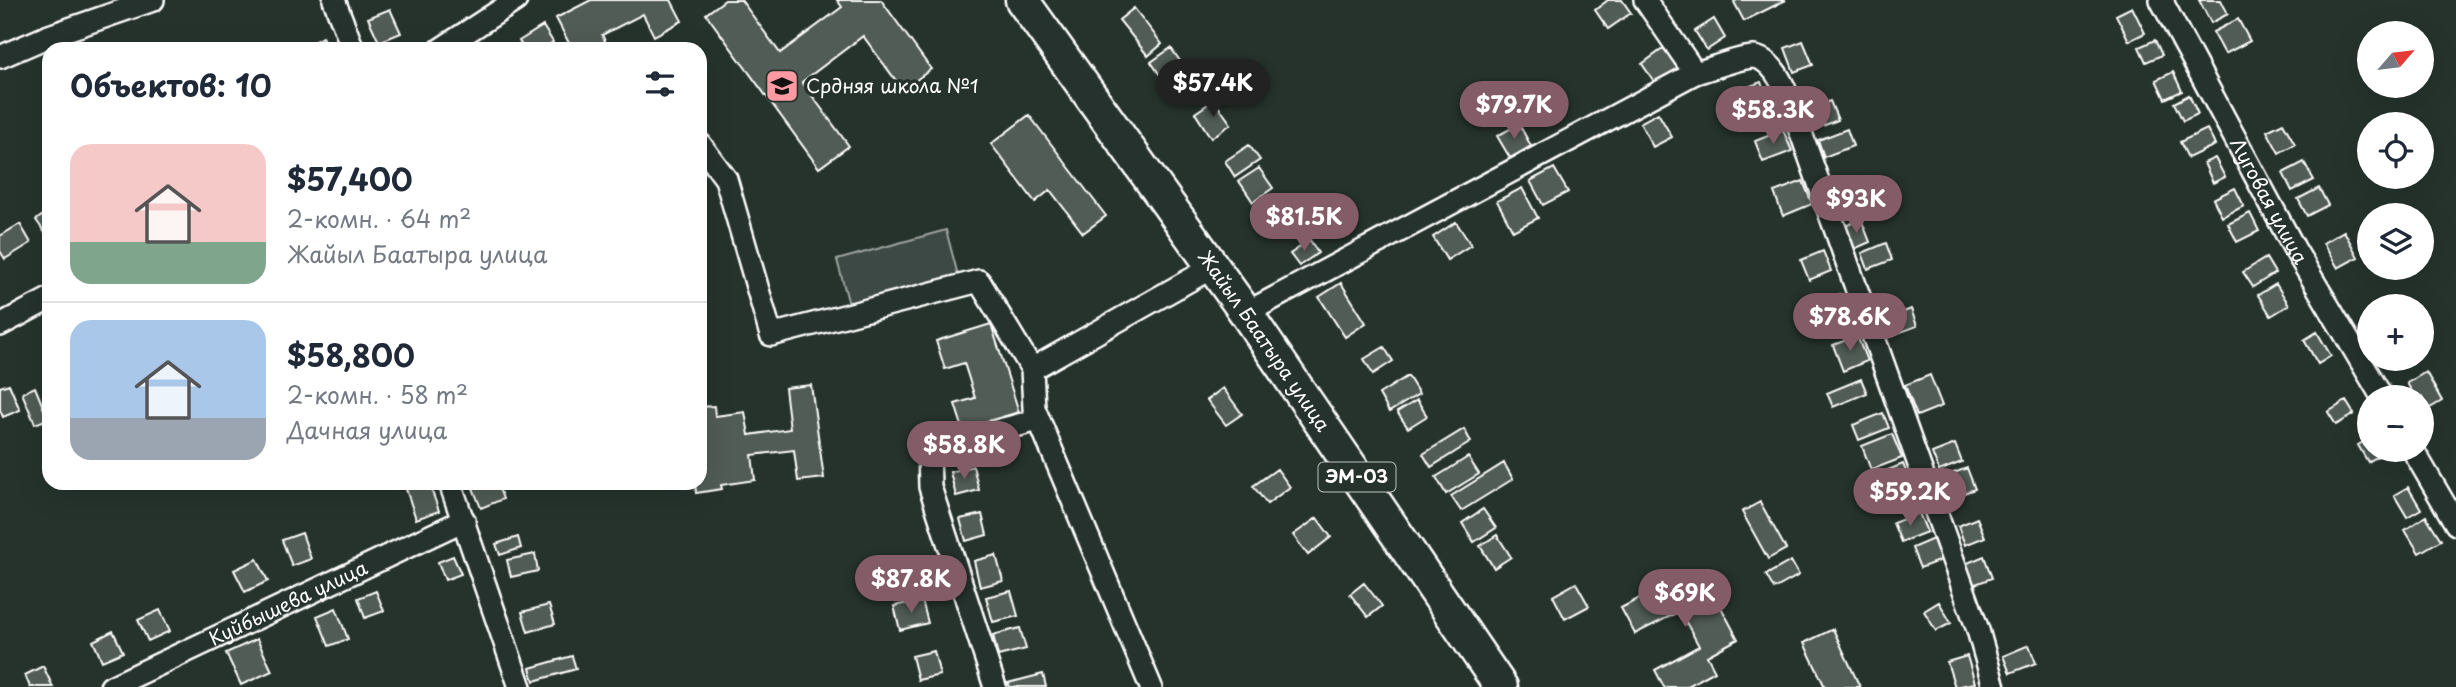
<!DOCTYPE html>
<html lang="ru">
<meta charset="utf-8">
<style>
body{margin:0;font-family:"Playpen Sans",sans-serif;background:#f6f6f7;color:#1f2937;height:100vh;display:flex;flex-direction:column;font-size:26px;white-space:nowrap}
*{box-sizing:border-box;margin:0}
p{font-size:23px;color:#747a83}
.icon{flex:none;width:38px;height:38px;fill:none;stroke:currentColor;stroke-width:2;stroke-linecap:round;stroke-linejoin:round}
.map{position:relative;flex:1;overflow:hidden}
.details{position:absolute;left:42px;top:42px;width:665px;height:448px;display:flex;flex-direction:column;background:#fff;border-radius:21px;box-shadow:0 7px 28px #0002}
.details>*{flex:none}
.needle{width:46px;rotate:62deg}
.tools{position:absolute;left:2357px;top:21px;display:grid;gap:14px}
.tools a{display:grid;place-items:center;width:77px;height:77px;border-radius:50%;background:#fff;box-shadow:0 7px 28px #0002;font-size:35px}
.price{position:absolute;translate:-50% -60px;padding:0 16px;border-radius:24px;background:#845c67;color:#fff;font-size:23px;line-height:46px;filter:drop-shadow(0 2px 4px #0008)}
.price::after{content:'';position:absolute;left:50%;top:42px;width:21px;height:16px;margin-left:-10px;background:inherit;clip-path:polygon(0 0,100% 0,50% 100%)}
.price.selected{background:#222;color:#fff}
ul{padding:0;list-style:none}
li{display:flex;align-items:center;gap:21px;height:175px;padding:0 28px}
li+li{border-top:2px solid #e0e1e3}
li span{display:grid;place-items:center;flex:none;width:196px;height:140px;border-radius:21px;color:#555}
li>.icon{margin-inline-start:auto}
span .icon{width:84px;height:84px;fill:#fffc;stroke-width:1}
li b{font-size:30px}
h2{display:flex;justify-content:space-between;align-items:center;height:84px;padding:0 28px;font-size:30px}
.map>svg:first-child{display:block}
.green{fill:#3e4944;stroke:#9ea4a2;stroke-width:2}
.building{fill:#515c57;stroke:#fff;stroke-width:2}
.lines{fill:none;stroke-linecap:round;stroke-linejoin:round}
.minor-casing{stroke:#fff;stroke-width:26}
.highway-casing{stroke:#fff;stroke-width:37}
.minor{stroke:#26332d;stroke-width:21}
.highway{stroke:#26332d;stroke-width:32}
.labels{text-anchor:middle;stroke-width:7;stroke-linejoin:round;paint-order:stroke}
.shield{fill:#26332d;stroke:#bec2c0;stroke-width:2}
.shield-label{font-size:18px;font-weight:bold;fill:#fff}
.poi-label{font-size:19px;fill:#fff;stroke:#26332d;text-anchor:start}
.street-label{font-size:19px;fill:#fff;stroke:#26332d}
</style>
<div class="map">
<svg width="2456" height="687" viewBox="0 0 2456 687">
<rect width="100%" height="100%" fill="#26332d"/>
<filter id="ink" filterUnits="userSpaceOnUse"><feTurbulence type="fractalNoise" baseFrequency=".0143" numOctaves="2"/><feDisplacementMap in="SourceGraphic" scale="14" xChannelSelector="R" yChannelSelector="G"/><feConvolveMatrix kernelMatrix="1 2 1 2 8 2 1 2 1" color-interpolation-filters="sRGB"/></filter>
<g filter="url(#ink)">
<path class="green" d="M946 230 959 279 850 308 837 260Z"/>
<path class="building" d="M591 0H671L682 21 654 36 643 14 602 35 609 49H572L556 18Z
M725 0H741L780 53 842 7 837 0H881L931 69 903 90 863 36 802 82 849 146 819 168 706 14Z
M1608 0H1622L1631 13 1608 29 1595 10Z
M1737 0H1786L1744 21 1734 2Z
M2199 0H2221L2228 14 2211 23Z
M2132 7 2145 33 2129 41 2116 15Z
M1134 8 1162 44 1148 56 1119 20Z
M390 9 401 33 379 42 368 18Z
M1714 19 1725 38 1707 50 1695 31Z
M2238 19 2250 41 2225 54 2213 32Z
M543 26 553 42 543 49H524L519 41Z
M322 37 329 49H303L302 48Z
M2155 40 2162 55 2146 62 2139 47Z
M1803 41 1813 65 1794 72 1785 48Z
M1171 48 1187 71 1167 85 1151 62Z
M1664 48 1678 68 1656 84 1642 64Z
M2173 72 2182 91 2165 99 2156 80Z
M1761 82 1766 96 1745 104 1739 90Z
M2189 95 2198 114 2183 121 2174 103Z
M1214 100 1231 124 1211 138 1195 113Z
M1830 101 1838 120 1815 129 1808 110Z
M1658 113 1672 137 1653 147 1640 123Z
M1029 115 1106 216 1083 233 1050 190 1035 202 991 144Z
M2283 123 2295 144 2279 153 2267 131Z
M1519 124 1531 146 1510 158 1497 136Z
M1847 129 1853 146 1824 157 1818 140Z
M2207 129 2215 145 2188 158 2180 142Z
M1783 130 1792 151 1763 162 1755 141Z
M1249 145 1260 160 1235 177 1225 161Z
M2215 158 2225 177 2213 183 2204 163Z
M2304 162 2314 180 2292 191 2283 173Z
M1259 168 1273 188 1253 202 1239 181Z
M1554 168 1568 192 1543 205 1530 181Z
M1862 178 1871 200 1848 209 1839 187Z
M1803 181 1812 204 1783 216 1774 192Z
M1522 188 1538 218 1513 231 1497 201Z
M2235 188 2244 206 2222 217 2213 199Z
M2319 188 2328 205 2307 216 2298 199Z
M1282 206 1296 225 1277 238 1264 218Z
M49 211V236L48 237 36 220Z
M2250 213 2259 231 2237 242 2228 224Z
M1861 219 1870 242 1852 250 1843 227Z
M1456 222 1471 245 1447 260 1433 237Z
M20 224 31 243 5 259 0 251V236Z
M2344 231 2358 257 2338 268 2323 243Z
M1310 240 1318 253 1299 266 1290 254Z
M1886 243 1892 260 1868 269 1862 253Z
M1823 251 1831 271 1809 280 1801 260Z
M2266 258 2275 273 2253 287 2243 272Z
M1341 283 1366 323 1345 337 1319 297Z
M2276 284 2289 305 2271 316 2258 295Z
M1840 294 1849 316 1825 325 1816 303Z
M1911 309 1917 326 1890 336 1884 320Z
M991 324 1019 412 963 429 955 404 975 398 964 363 945 369 936 341Z
M2317 332 2331 356 2318 364 2304 340Z
M1857 336 1867 361 1843 371 1833 345Z
M1384 347 1393 361 1373 374 1364 359Z
M2426 372 2442 401 2423 412 2422 397H2415L2407 383Z
M1930 375 1942 406 1917 416 1905 385Z
M1408 376 1419 394 1389 412 1379 394Z
M1861 379 1867 393 1833 407 1827 393Z
M9 384 20 410 3 417 0 410V387Z
M811 385 824 478 798 481 794 450 752 455 755 480 721 485 722 489 696 493 695 483H700V407L714 406 715 416 745 412 749 435 790 429 785 388Z
M35 387 48 419 35 424 22 393Z
M1223 388 1242 414 1226 425 1207 400Z
M1417 400 1427 416 1408 428 1397 412Z
M2346 401 2354 414 2336 425 2328 412Z
M1883 413 1889 428 1859 440 1853 425Z
M1464 429 1471 442 1431 467 1423 454Z
M1892 434 1902 458 1871 470 1862 446Z
M2370 438V450H2388L2368 462 2358 445Z
M1955 444 1962 462 1939 471 1932 453Z
M1468 457 1479 474 1446 494 1436 477Z
M1504 463 1513 479 1461 511 1451 496Z
M1903 464 1910 481 1880 493 1873 476Z
M973 466 979 490 956 496 950 472Z
M1967 468 1975 489 1948 499 1940 478Z
M1277 469 1290 487 1267 504 1253 486Z
M423 483H429L439 511 416 519 406 489Z
M485 483H497L503 499 481 508 473 488Z
M2408 487 2421 509 2407 517 2394 495Z
M1760 502 1786 549 1768 559 1742 512Z
M1483 509 1496 528 1474 542 1462 523Z
M1919 513 1927 532 1901 542 1893 523Z
M982 514 987 535 966 541 960 519Z
M2426 516 2441 540 2419 553 2405 530Z
M1317 518 1331 537 1308 555 1293 535Z
M1977 518 1985 537 1965 545 1958 526Z
M302 533 311 559 292 566 282 540Z
M1497 535 1511 557 1494 568 1480 546Z
M518 537 521 548 500 555 496 544Z
M1933 539 1941 560 1920 568 1912 548Z
M535 554 538 571 511 577 507 560Z
M996 555 1003 581 980 587 974 561Z
M453 556 461 574 445 580 438 562Z
M1984 556 1992 578 1973 585 1965 564Z
M257 559 268 581 245 592 234 570Z
M1791 561 1799 575 1774 589 1766 575Z
M1707 581 1738 639 1707 656 1715 671 1686 687H1664L1655 670 1699 646 1680 611 1635 634 1621 608 1668 583 1675 597Z
M1364 583 1382 606 1368 617 1350 594Z
M1576 583 1589 606 1565 619 1553 596Z
M376 591 384 611 365 618 358 598Z
M1011 591 1018 616 993 622 986 597Z
M922 600 928 623 900 630 894 606Z
M1939 602 1951 623 1936 631 1924 611Z
M549 605 555 624 528 632 522 612Z
M336 608 348 639 329 646 317 616Z
M160 610 170 631 148 641 138 620Z
M1020 628 1026 649 998 656 993 635Z
M1833 629 1860 687H1825L1804 643Z
M113 631 123 652 102 661 93 641Z
M257 639 272 671 241 685 226 653Z
M2029 645 2036 663 2010 673 2003 656Z
M934 651 940 675 918 680 912 656Z
M572 656 576 669 534 681 530 668Z
M1967 656 1975 683 1955 687 1947 662Z
M43 666 53 687H30L25 675Z
M1043 674 1046 687H1010L1008 683Z"/>
<g class="lines">
<defs>
<g id="minor">
<path d="M334 0 353 49"/>
<path d="M1645 0 1695 73"/>
<path id="s1" d="M2161 0 2294 248 2382 397"/>
<path d="M441 49 516 0"/>
<path d="M0 57 49 36 153 0"/>
<path d="M700 144 726 179 771 335 979 281 1032 369"/>
<path d="M1246 313 1695 73C1707 70 1744 56 1754 57 1781 61 1792 110 1801 133L1978 630 1994 687"/>
<path d="M0 325 49 299"/>
<path d="M2413 450 2456 524"/>
<path d="M450 483 520 687"/>
<path id="s2" d="M111 687 464 520"/>
<path d="M995 687 930 487 929 449 1038 420"/>
<path d="M1151 687 1034 408 1032 369 1213 267"/>
</g>
<g id="highway">
<path id="s3" d="M1022 0 1246 313 1501 687"/>
</g>
</defs>
<use href="#minor" class="minor-casing"/>
<use href="#highway" class="highway-casing"/>
<use href="#minor" class="minor"/>
<use href="#highway" class="highway"/>
</g>
</g>
<defs>
<symbol id="school-square" viewBox="-11 -11 22 22"><rect x="-9" y="-9" width="18" height="18" rx="4" fill="#ff9aa2" stroke="#26332d"/><path d="M0-5L7-2L0 1L-7-2ZM-4 1L0 2.5L4 1V4Q0 6-4 4Z" fill="#111"/></symbol>
</defs>
<g fill-rule="evenodd">
<use href="#school-square" x="763" y="67" width="38" height="38"/>
</g>
<g class="labels">
<rect class="shield" x="1318.5" y="462.5" width="77" height="29" rx="5"/>
<g class="shield-label">
<text x="1357" y="483">ЭМ-03</text>
</g>
<g class="poi-label">
<text x="806" y="93">Срдняя школа №1</text>
</g>
<g class="street-label">
<text dy="7" stroke="none"><textPath href="#s1" startOffset="228">Луговая улица</textPath></text>
<text dy="7" stroke="none"><textPath href="#s3" startOffset="418">Жайыл Баатыра улица</textPath></text>
<text dy="7" stroke="none"><textPath href="#s2" startOffset="196">Куйбышева улица</textPath></text>
</g>
</g>
</svg>
<div class="tools">
<a><svg class="needle" viewBox="-14 -14 28 28"><path d="M0-13l5 13h-10z" fill="#e53935"/><path d="M0 13l5-13h-10z" fill="#747a83"/></svg></a>
<a><svg class="icon" aria-label="locate" viewBox="0 0 24 24"><circle cx="12" cy="12" r="6"/><path d="M12 2v4M12 18v4M2 12h4M18 12h4"/></svg></a>
<a><svg class="icon" aria-label="layers" viewBox="0 0 24 24"><path d="M12 4l9 5-9 5-9-5zM3 14l9 5 9-5"/></svg></a>
<a>+</a>
<a>−</a>
</div>
<b class="price selected" style="left:1213px;top:119px">$57.4K</b>
<b class="price" style="left:1514px;top:141px">$79.7K</b>
<b class="price" style="left:1773px;top:146px">$58.3K</b>
<b class="price" style="left:1856px;top:235px">$93K</b>
<b class="price" style="left:1304px;top:253px">$81.5K</b>
<b class="price" style="left:1850px;top:353px">$78.6K</b>
<b class="price" style="left:964px;top:481px">$58.8K</b>
<b class="price" style="left:1910px;top:528px">$59.2K</b>
<b class="price" style="left:911px;top:615px">$87.8K</b>
<b class="price" style="left:1685px;top:629px">$69K</b>
<section class="details">
<h2>Объектов: 10<svg class="icon" aria-label="filters" viewBox="0 0 24 24"><path d="M4 7h16M4 17h16"/><circle cx="9" cy="7" r="2"/><circle cx="15" cy="17" r="2"/></svg></h2>
<ul>
<li><span style="background:linear-gradient(#f6c9c9 70%,#7fa58c 0)"><svg class="icon" aria-label="home" viewBox="0 0 24 24"><path d="M3 11l9-7 9 7M6 9v11h12V9"/></svg></span><div><b>$57,400</b><p>2-комн. · 64 m²</p><p>Жайыл Баатыра улица</p></div></li>
<li><span style="background:linear-gradient(#a9c7e8 70%,#9aa5b1 0)"><svg class="icon" aria-label="home" viewBox="0 0 24 24"><path d="M3 11l9-7 9 7M6 9v11h12V9"/></svg></span><div><b>$58,800</b><p>2-комн. · 58 m²</p><p>Дачная улица</p></div></li>
</ul>
</section>
</div>
